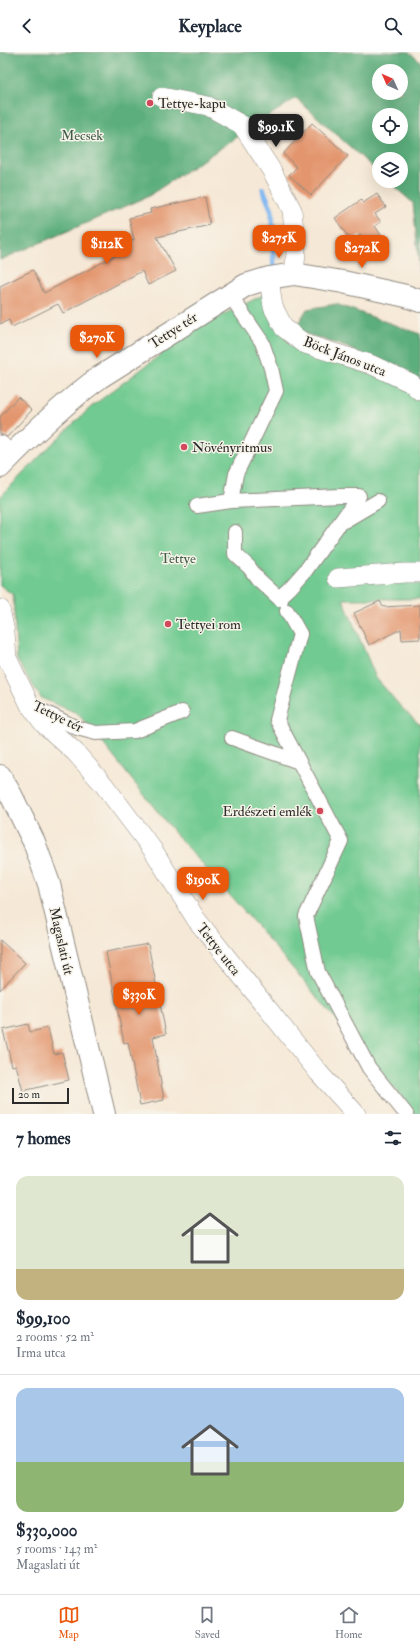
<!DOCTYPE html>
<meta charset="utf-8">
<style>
body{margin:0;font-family:"IM FELL Double Pica",serif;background:#f2f2f3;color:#1f2937;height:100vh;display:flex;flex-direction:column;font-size:15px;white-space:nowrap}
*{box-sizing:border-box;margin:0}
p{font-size:13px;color:#747a83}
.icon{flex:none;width:22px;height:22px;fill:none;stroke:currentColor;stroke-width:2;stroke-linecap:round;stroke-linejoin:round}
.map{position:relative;height:1062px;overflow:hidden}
.sheet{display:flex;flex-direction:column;background:#fff;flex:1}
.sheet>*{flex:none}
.needle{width:26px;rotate:315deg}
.tools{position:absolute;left:372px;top:12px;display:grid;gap:8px}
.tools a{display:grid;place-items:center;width:36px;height:36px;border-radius:50%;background:#fff;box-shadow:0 4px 16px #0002;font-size:20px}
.scale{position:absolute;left:12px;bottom:10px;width:57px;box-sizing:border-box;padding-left:4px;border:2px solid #2b2b2b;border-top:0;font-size:11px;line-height:14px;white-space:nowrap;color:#2b2b2b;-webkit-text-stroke:3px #f7f3e8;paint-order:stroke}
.price{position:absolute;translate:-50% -34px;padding:0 9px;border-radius:8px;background:#ea580c;color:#fff;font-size:13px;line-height:26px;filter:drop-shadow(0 1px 2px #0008)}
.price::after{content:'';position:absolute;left:50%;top:24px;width:12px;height:9px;margin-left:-6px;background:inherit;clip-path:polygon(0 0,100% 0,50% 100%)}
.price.current{background:#222;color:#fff}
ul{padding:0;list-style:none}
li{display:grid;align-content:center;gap:8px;height:212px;padding:0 16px}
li+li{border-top:1px solid #e0e1e3}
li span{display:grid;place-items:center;height:124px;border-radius:12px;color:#555}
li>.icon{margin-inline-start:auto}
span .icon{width:72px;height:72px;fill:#fffc;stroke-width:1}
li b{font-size:17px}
h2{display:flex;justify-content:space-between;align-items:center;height:48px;padding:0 16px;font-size:17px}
header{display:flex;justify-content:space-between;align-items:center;height:52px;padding:0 16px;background:#fff;font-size:18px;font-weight:700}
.tab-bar{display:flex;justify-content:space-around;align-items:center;height:56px;border-top:1px solid #e0e1e3;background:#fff;font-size:11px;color:#747a83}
.tab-bar a{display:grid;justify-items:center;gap:2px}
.tab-bar .current{color:#ea580c}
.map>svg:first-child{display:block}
.green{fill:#71ca91;stroke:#4e7a5e}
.forest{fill:#5cae7b;stroke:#446c53;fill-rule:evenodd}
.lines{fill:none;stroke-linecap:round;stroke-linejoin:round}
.stream{stroke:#82b9f1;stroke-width:5.5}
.building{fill:#e3966e}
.pedestrian-casing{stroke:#908a80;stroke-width:16}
.minor-casing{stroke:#908a80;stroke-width:20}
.tertiary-casing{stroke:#908a80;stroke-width:24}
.pedestrian{stroke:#fff;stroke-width:14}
.minor{stroke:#fff;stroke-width:19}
.tertiary{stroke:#fff;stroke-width:22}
.poi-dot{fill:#d1495b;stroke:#f7f3e8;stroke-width:1.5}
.labels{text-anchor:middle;stroke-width:3;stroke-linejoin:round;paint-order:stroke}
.poi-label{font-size:14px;fill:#2b2b2b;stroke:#f7f3e8;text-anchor:start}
.park-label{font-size:14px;fill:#405b4a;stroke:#f7f3e8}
.street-label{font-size:14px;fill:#2b2b2b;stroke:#f7f3e8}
</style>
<header><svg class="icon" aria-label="back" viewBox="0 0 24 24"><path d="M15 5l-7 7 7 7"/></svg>Keyplace<svg class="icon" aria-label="search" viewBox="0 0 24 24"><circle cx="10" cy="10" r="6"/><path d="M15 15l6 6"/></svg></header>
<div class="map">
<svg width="420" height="1062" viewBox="0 0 420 1062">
<rect width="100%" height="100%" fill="#f7f3e8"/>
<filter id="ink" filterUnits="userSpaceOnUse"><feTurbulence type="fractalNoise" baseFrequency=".025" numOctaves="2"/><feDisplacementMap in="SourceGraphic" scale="8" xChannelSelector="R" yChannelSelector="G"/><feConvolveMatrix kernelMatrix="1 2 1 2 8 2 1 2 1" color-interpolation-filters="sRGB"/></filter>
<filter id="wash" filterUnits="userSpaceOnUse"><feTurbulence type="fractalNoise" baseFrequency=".012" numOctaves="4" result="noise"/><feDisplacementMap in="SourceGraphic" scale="16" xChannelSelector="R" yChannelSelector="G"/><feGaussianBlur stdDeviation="0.9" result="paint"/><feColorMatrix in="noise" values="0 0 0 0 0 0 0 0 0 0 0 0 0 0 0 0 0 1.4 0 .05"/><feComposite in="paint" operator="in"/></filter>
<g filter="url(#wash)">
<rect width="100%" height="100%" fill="#f6e8d6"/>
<path class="green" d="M265 242 289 292 402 334 420 349V547H343L376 626 401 655 420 673V1062H416L257 874 173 779 97 684 77 661 41 646 17 608 13 543 0 533V445L51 393 91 355 196 276Z"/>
<path class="forest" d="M0 0H409L420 9V222L413 151 388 129H401V107H379V121L296 46 147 145 0 208ZM379 19H401V41H379ZM379 63H401V85H379Z
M336 252 420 282V332L346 295 294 278 307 257Z"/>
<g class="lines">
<path class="stream" d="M263 137 272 159 274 221"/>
</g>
<g id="blocks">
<path class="building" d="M312 71 348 104 311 143 289 123 297 115 283 102Z
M377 142 386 155 375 162 381 170 375 174 385 189 372 199 360 183 351 189 335 166 361 148 363 151Z
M205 145 210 173 157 185 176 219 148 233 142 219 63 261 58 252 12 275 9 268 0 272V234L33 218 44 241 130 196 127 190 134 188 129 166 151 161 150 157Z
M18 345 32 358 7 385 0 382V365Z
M380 549 383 555 420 553V587L402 588 401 577 369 593 354 561Z
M0 888 25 911 0 938Z
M148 892 166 982 153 985 164 1048 140 1053 128 990 124 991 106 900Z
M28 972 30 980 48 976 54 1002 62 1000 69 1028 23 1039 16 1013 12 1014 3 978Z"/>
</g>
</g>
<g filter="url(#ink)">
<use href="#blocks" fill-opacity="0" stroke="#908a80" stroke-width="1"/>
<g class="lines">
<defs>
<path id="pedestrian" d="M230 243 262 290 271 316 276 339 236 422 231 449
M197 454 231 449 340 444H359L306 518 290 536 279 546
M344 469 378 449
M235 480V502L249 515 257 526 281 548
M287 559 300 582 277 668 341 789 306 864 318 920 369 1016 406 1062
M32 654 77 676 96 681 135 679 182 660
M232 686 299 710"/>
<path id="minor" d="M162 45 208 54 242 73 272 119 292 158 296 201 294 222
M269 226 273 255 284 276 305 292 370 312 411 331 420 339
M0 393 11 403
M338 526 405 521H420
M0 557 5 580 7 606 30 653 44 672 75 700 104 733 153 798 196 867 319 1021 356 1062"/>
<path id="tertiary" d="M0 415C31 383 64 351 100 325L246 233 269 226 294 222 343 230 406 244 420 249
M0 724 11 743 34 790 49 832 104 1062"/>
</defs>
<use href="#pedestrian" class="pedestrian-casing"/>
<use href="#minor" class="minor-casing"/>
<use href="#tertiary" class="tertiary-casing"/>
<use href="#pedestrian" class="pedestrian"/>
<use href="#minor" class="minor"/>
<use href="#tertiary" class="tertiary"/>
</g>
</g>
<g class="poi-dot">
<circle cx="150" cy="51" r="4"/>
<circle cx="184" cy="395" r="4"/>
<circle cx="168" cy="572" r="4"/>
<circle cx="320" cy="759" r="4"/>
</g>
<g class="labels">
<g class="poi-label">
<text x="158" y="56">Tettye-kapu</text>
<text x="192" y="400">Növényritmus</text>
<text x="176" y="577">Tettyei rom</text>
<text x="312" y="764" text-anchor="end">Erdészeti emlék</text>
</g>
<g class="park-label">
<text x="82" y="88">Mecsek</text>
<text x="178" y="511">Tettye</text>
</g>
<g class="street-label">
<text transform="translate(173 278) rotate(-33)" y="5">Tettye tér</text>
<text transform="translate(345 304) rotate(21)" y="5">Böck János utca</text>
<text transform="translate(58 664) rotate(26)" y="5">Tettye tér</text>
<text transform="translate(62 889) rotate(77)" y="5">Magaslati út</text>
<text transform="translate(219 897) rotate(52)" y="5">Tettye utca</text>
</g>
</g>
</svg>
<div class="tools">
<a><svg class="needle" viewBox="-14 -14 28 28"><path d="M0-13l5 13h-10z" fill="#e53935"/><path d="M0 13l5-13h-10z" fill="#747a83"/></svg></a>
<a><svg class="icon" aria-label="locate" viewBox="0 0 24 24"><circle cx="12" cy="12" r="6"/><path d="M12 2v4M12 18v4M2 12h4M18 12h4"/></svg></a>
<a><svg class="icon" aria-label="layers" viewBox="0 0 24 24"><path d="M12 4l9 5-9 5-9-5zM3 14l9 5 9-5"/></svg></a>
</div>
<div class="scale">20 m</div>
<b class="price current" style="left:276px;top:96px">$99.1K</b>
<b class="price" style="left:279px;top:207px">$275K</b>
<b class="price" style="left:107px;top:213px">$112K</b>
<b class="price" style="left:362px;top:217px">$272K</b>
<b class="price" style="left:97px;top:307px">$270K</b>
<b class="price" style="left:203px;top:849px">$190K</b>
<b class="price" style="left:139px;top:964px">$330K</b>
</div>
<section class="sheet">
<h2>7 homes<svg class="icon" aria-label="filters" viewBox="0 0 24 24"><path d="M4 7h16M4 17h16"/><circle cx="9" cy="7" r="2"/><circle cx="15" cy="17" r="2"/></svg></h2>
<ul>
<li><span style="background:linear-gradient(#dfe7d0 75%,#c2b280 0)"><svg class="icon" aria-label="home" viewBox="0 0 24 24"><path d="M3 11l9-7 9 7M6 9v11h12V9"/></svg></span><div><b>$99,100</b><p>2 rooms · 52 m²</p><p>Irma utca</p></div></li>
<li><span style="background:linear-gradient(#a9c7e8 60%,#8fb573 0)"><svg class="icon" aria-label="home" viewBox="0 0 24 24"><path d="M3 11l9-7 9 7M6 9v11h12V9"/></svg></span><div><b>$330,000</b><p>5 rooms · 143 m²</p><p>Magaslati út</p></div></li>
</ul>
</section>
<nav class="tab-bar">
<a class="current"><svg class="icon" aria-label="map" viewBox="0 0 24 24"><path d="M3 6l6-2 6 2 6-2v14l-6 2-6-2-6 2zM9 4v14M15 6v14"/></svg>Map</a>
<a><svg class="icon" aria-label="saved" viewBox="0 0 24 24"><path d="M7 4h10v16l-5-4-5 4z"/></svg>Saved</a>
<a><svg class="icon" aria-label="home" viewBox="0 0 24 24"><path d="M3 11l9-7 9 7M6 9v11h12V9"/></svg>Home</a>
</nav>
